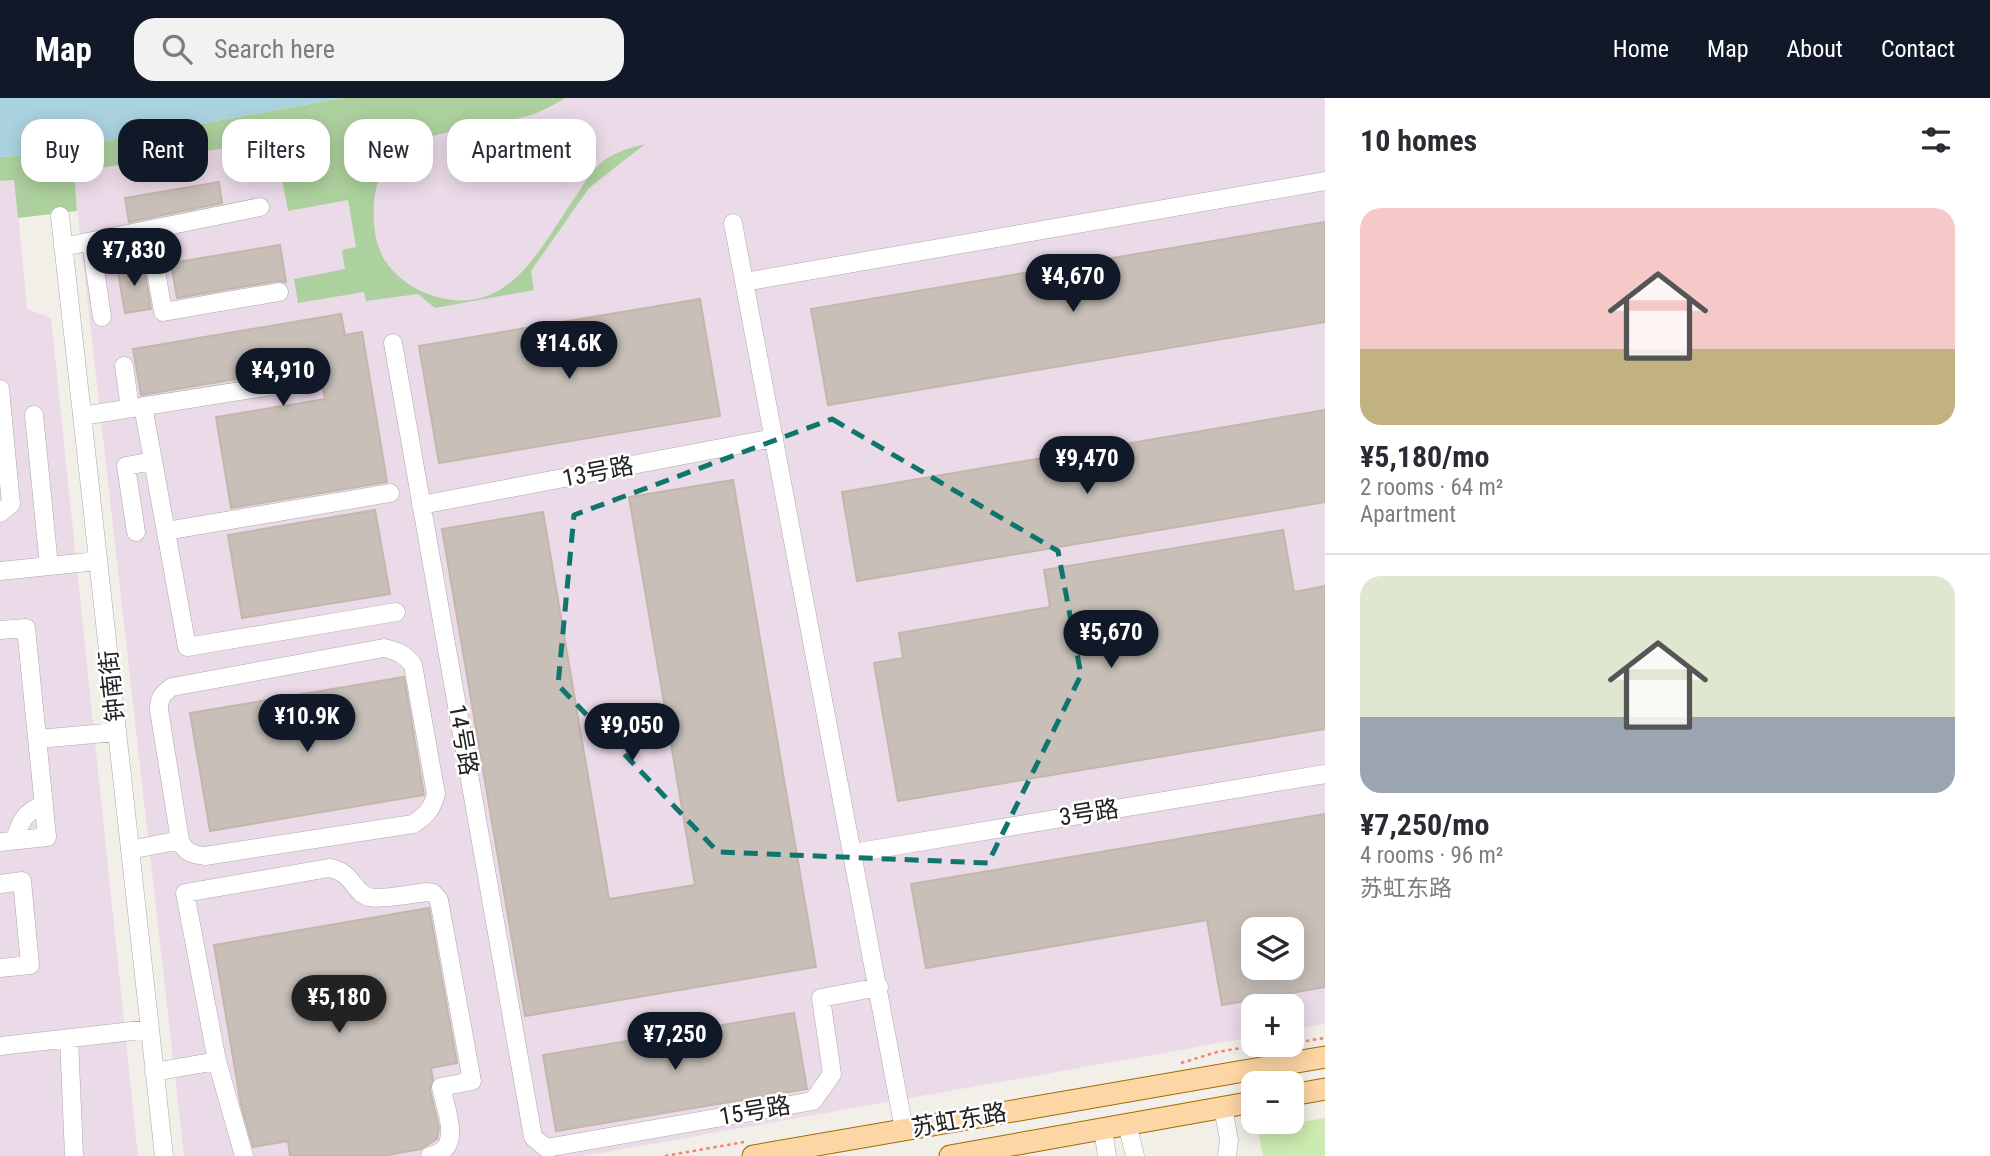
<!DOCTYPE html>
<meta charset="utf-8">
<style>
body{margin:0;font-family:"Roboto Condensed","Noto Sans SC",sans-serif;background:#f2f2f3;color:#2b2b33;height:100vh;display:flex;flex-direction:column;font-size:26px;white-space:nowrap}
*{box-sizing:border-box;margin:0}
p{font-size:23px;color:#7c7c81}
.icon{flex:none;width:38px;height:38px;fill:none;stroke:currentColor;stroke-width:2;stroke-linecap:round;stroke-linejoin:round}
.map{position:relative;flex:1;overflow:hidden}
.sheet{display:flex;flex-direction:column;background:#fff;width:665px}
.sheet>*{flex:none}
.guide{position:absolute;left:21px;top:21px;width:665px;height:63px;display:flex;gap:14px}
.buttons{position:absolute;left:1241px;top:819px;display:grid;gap:14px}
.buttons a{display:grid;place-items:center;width:63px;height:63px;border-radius:14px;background:#fff;box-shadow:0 4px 18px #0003;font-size:35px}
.price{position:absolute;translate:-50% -60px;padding:0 16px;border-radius:24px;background:#111827;color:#fff;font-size:23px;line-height:46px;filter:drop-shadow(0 2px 4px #0008)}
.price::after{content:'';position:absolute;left:50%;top:42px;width:21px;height:16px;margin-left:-10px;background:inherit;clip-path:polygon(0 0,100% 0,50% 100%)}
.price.on{background:#222;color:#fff}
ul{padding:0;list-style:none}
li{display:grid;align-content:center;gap:14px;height:371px;padding:0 35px}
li+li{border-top:2px solid #e1e1e2}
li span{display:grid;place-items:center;height:217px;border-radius:21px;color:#555}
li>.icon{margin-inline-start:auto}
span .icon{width:126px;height:126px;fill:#fffc;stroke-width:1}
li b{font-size:30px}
h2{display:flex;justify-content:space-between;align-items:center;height:84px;padding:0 35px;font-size:30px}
.pill{padding:0 24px;border-radius:21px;background:#fff;box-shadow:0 4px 18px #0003;font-size:24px;line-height:63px}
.pill.on{background:#111827;color:#fff}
header{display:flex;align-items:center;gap:42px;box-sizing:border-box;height:98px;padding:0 35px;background:#111827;color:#fff}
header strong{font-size:33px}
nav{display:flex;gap:38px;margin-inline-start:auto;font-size:24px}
.search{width:490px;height:63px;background:#f2f2f3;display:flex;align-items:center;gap:18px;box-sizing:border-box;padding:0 24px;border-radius:21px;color:#7c7c81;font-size:26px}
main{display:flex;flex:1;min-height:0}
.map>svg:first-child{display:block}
.industrial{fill:#ebdbe8;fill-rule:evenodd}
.grass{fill:#cdebb0}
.forest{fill:#add19e}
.water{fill:#aad3df}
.building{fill:#c7bfb8;stroke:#c4b6ab;stroke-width:2;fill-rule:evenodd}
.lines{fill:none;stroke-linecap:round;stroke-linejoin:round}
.minor-casing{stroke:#a9a9a9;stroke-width:19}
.major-casing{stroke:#a06b00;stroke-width:23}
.path{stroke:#fa8072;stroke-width:2.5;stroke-dasharray:3.5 3.5;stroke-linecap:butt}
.minor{stroke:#fff;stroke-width:18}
.major{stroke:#fcd6a4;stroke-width:21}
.marked{fill:none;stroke:#0f766e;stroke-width:5;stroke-dasharray:14 9;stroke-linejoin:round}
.labels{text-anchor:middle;stroke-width:5;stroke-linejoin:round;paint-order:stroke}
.street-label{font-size:24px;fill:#222;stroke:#fff}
</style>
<header>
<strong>Map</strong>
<div class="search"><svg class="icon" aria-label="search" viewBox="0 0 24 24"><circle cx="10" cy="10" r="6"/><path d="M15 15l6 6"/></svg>Search here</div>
<nav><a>Home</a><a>Map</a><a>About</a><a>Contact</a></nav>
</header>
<main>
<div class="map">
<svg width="1325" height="1058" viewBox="0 0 1325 1058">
<rect width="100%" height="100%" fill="#f2efe9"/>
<path class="industrial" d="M520 0H1325V926L1292 932V908H1253V939L584 1058H184L73 74ZM1253 831H1292V870H1253Z
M15 81 27 211 51 220 138 1058H0V83Z"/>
<path class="grass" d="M1325 1020V1058H1263L1258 1032Z"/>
<path class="forest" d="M342 0H565C554 7 539 15 527 18 473 34 380 27 374 105 373 125 374 143 384 161 395 179 414 192 434 198 510 221 540 149 576 98 584 86 591 73 602 64 614 54 630 50 645 46L589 90 531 173 534 192 435 210 418 196 366 203 364 194 298 205 294 181 345 171 342 152 356 149 348 102 288 113 280 71 237 72 232 49 74 74 77 113 18 120 14 82 0 83V59L28 57Z"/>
<path class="water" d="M0 0H342L28 57 0 59Z"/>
<path class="building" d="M219 84 222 105 129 124 125 100Z
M1325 124V224L828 307 811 211Z
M280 147 286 184 277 183 177 200 171 165Z
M143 164 151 211 125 215 117 169Z
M700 201 720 318 439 365 419 248Z
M341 216 345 237 362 234 387 384 231 410 216 319 325 301 323 290 327 280 325 274 319 267 141 297 133 251Z
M1325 312V404L857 483 842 394Z
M733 382 816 869 525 918 442 431 543 414 609 801 695 787 629 399Z
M375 412 390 496 242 520 228 437Z
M1283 432 1294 494 1325 488V631L898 703 874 565 903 560 899 535 1050 509 1044 472Z
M404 579 424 697 210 733 190 615Z
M1325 716V889L1222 907 1207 822 926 870 911 786ZM1253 831H1292V870H1253Z
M429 810 457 965 431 970 433 982 430 992 439 1030 437 1041 421 1051 383 1058H290L288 1043 253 1049 241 1007 214 847Z
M794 915 807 991 556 1033 543 957Z"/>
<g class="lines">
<defs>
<path id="minor" d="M60 118 164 1058
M733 125 904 1031
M149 132 163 214 279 194
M91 144 102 219
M63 149 260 109
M744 184 1325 83
M393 245 533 1039 546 1050 813 1003 832 976 821 900 879 889
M124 268 130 310
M0 291 11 406 0 415
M143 308 187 549 396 514
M34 317 49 468
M82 318 316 281
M421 407 774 340
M166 433 390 395
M136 434 126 368 153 363
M0 473 98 463
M0 532 26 530 47 739 0 744
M384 550C397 553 405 556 413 567L436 696C432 711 426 718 413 726L205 758C192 756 185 755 180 742L159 612C159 600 162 596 172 589Z
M38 641 117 634
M15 742C20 723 25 714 44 706
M130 752 180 742
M853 755 1325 676
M0 786 22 783 30 867 0 870
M69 940 74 1058
M0 948 150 931
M154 974 217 963
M1223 1009 1229 1042 1227 1058
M1127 1026 1135 1058
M1103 1031 1107 1058
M244 1058 217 963 185 795 329 770C354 774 352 794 369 799 382 802 412 796 426 794L433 795 439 802 472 983 441 989C446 1013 464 1051 430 1058"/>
<path id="major" d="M1292 997 1325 991
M753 1058 1325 959
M950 1058 1253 1004"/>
</defs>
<use href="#minor" class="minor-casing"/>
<use href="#major" class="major-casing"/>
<path class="path" d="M1292 945 1325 940
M1181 965 1217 954 1259 947
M665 1058 744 1044"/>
<use href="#minor" class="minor"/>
<use href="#major" class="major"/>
</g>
<path class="marked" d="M832 321 1058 453 1081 577 988 765 718 754 558 587 574 417Z"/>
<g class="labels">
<g class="street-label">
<text transform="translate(598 374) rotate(-11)" y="8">13号路</text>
<text transform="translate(112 588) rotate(-96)" y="8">钟南街</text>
<text transform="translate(463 642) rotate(80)" y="8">14号路</text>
<text transform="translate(1089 715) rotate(-9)" y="8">3号路</text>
<text transform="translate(755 1013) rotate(-10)" y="8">15号路</text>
<text transform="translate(959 1022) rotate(-10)" y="8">苏虹东路</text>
</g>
</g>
</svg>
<div class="buttons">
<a><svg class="icon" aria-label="layers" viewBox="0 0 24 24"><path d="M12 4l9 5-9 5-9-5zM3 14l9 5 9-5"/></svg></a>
<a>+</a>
<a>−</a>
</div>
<b class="price" style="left:134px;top:190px">¥7,830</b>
<b class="price" style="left:1073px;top:216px">¥4,670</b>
<b class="price" style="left:569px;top:283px">¥14.6K</b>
<b class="price" style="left:283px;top:310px">¥4,910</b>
<b class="price" style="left:1087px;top:398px">¥9,470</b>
<b class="price" style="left:1111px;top:572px">¥5,670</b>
<b class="price" style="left:307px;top:656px">¥10.9K</b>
<b class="price" style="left:632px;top:665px">¥9,050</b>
<b class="price on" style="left:339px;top:937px">¥5,180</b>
<b class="price" style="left:675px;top:974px">¥7,250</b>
<div class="guide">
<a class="pill">Buy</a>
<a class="pill on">Rent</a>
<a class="pill">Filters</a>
<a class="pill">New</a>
<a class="pill">Apartment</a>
</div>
</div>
<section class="sheet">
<h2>10 homes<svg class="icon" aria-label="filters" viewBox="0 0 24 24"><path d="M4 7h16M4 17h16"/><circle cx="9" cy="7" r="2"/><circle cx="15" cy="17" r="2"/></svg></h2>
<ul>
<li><span style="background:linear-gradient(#f6c9c9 65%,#c2b280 0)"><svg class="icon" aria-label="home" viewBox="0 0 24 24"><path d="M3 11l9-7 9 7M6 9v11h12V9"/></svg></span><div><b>¥5,180/mo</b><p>2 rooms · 64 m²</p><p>Apartment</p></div></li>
<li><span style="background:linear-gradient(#dfe7d0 65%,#9aa5b1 0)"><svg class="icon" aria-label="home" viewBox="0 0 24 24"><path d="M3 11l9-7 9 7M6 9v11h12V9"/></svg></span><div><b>¥7,250/mo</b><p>4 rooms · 96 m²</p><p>苏虹东路</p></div></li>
</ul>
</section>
</main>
